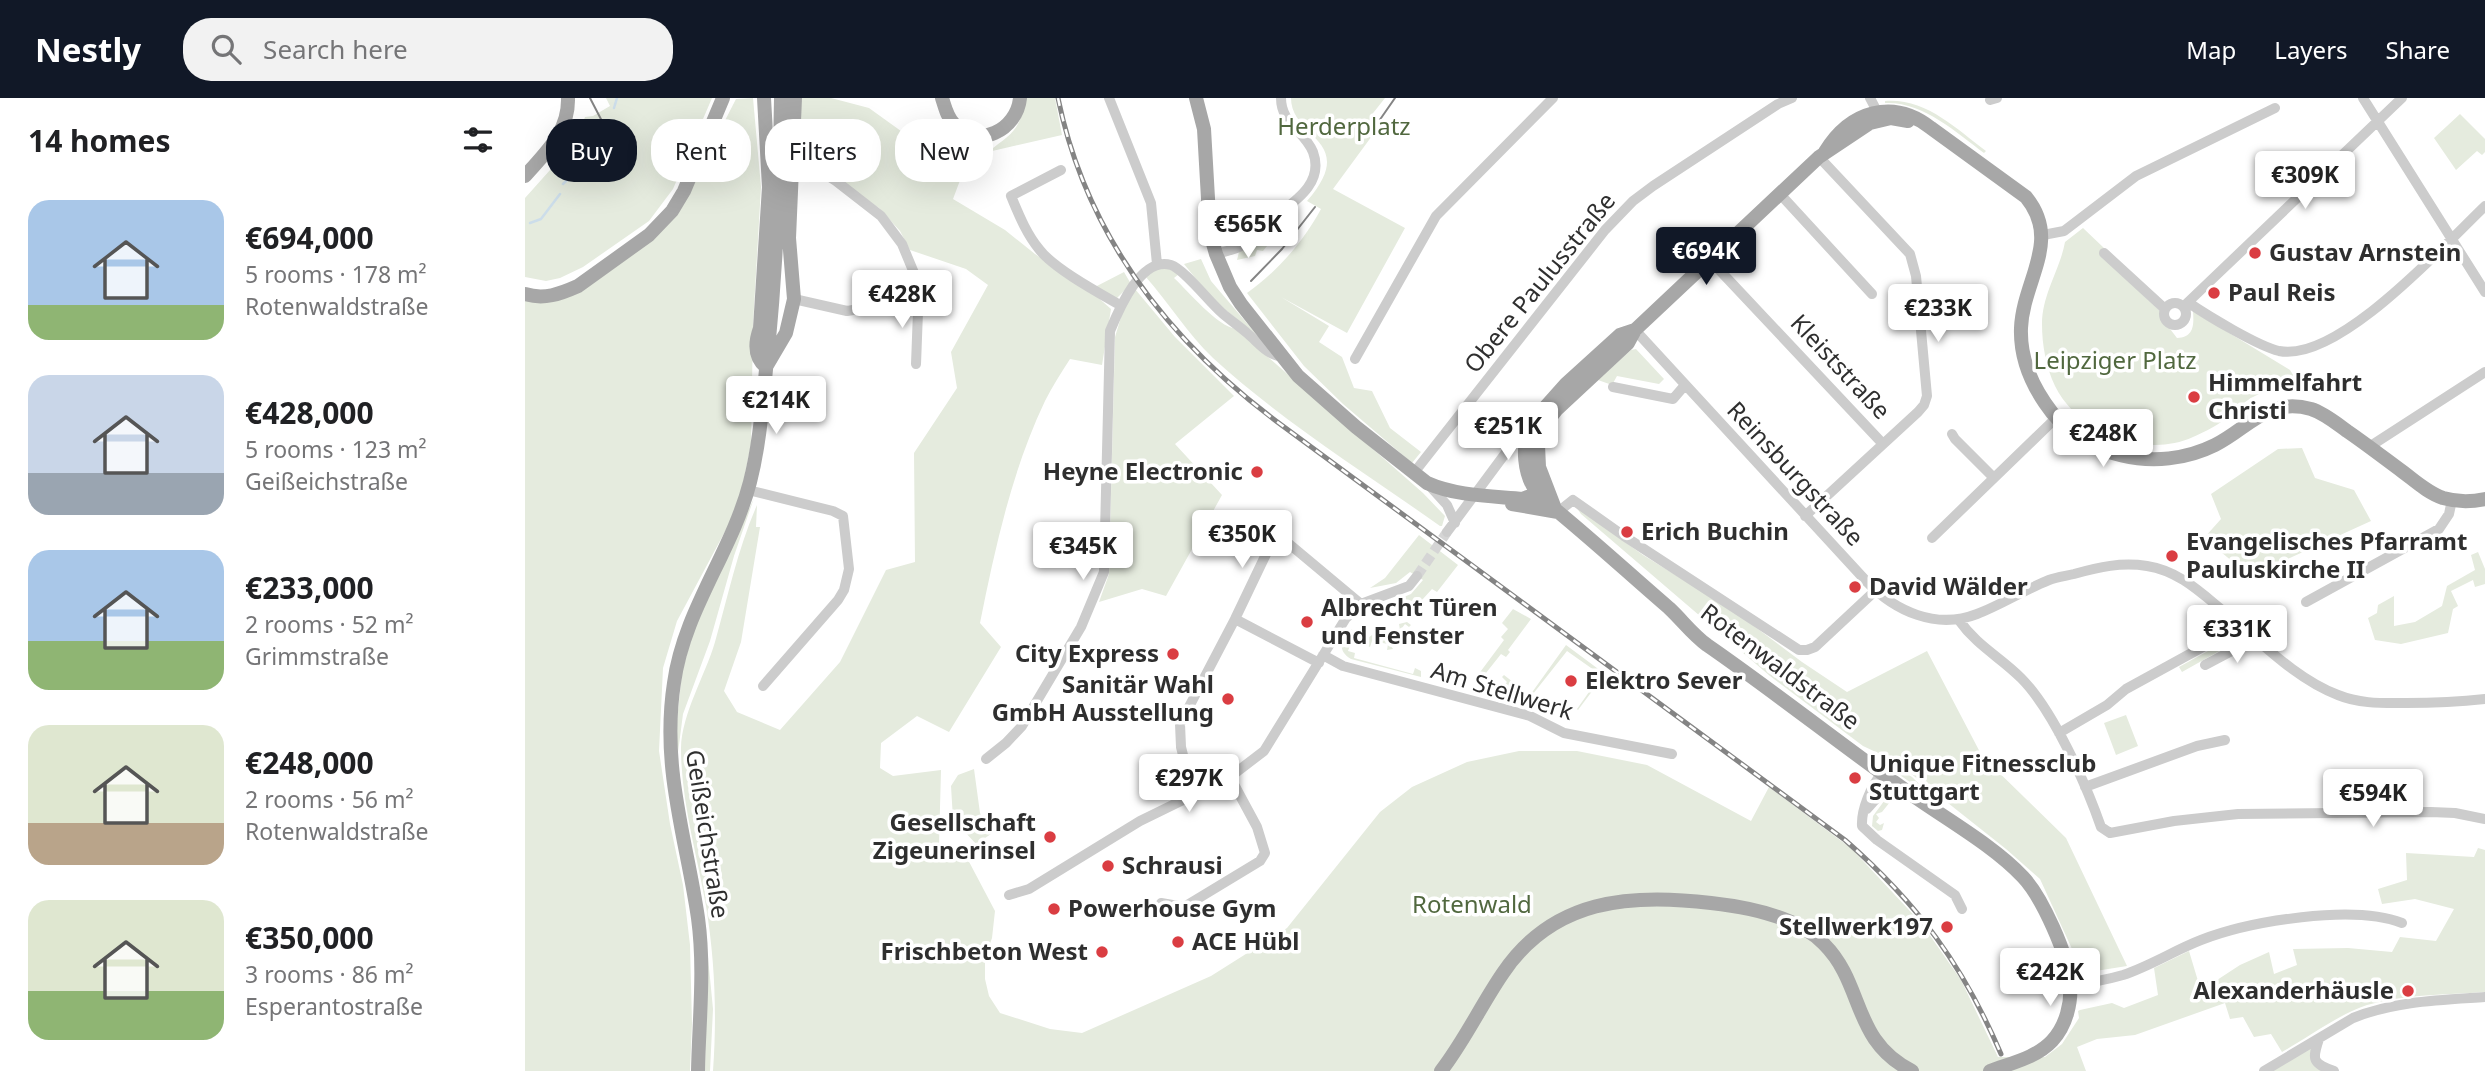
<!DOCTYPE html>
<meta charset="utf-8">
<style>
body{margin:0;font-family:"Noto Sans",sans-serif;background:#f2f2f2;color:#202124;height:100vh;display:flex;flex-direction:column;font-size:26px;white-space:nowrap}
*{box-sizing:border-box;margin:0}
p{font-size:23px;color:#757577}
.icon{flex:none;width:38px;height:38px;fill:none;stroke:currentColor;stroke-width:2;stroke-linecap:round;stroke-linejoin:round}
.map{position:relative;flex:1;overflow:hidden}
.side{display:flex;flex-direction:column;background:#fff;width:525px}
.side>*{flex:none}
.banner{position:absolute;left:21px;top:21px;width:665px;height:63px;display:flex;gap:14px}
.price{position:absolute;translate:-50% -60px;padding:0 16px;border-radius:7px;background:#fff;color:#222;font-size:23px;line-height:46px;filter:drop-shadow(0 2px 4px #0008)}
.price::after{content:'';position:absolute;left:50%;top:42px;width:21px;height:16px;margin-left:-10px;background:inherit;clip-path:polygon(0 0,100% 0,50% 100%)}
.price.on{background:#111827;color:#fff}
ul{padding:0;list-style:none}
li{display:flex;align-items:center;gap:21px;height:175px;padding:0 28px}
li span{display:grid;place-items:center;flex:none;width:196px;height:140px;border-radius:21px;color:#555}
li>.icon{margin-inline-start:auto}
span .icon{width:84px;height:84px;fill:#fffc;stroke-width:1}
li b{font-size:30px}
h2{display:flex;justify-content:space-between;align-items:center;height:84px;padding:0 28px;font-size:30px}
.pill{padding:0 24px;border-radius:28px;background:#fff;box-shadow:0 7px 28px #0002;font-size:24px;line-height:63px}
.pill.on{background:#111827;color:#fff}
header{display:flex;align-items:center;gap:42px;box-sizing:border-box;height:98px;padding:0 35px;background:#111827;color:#fff}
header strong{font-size:33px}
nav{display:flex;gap:38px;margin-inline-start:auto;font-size:24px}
.search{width:490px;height:63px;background:#f2f2f2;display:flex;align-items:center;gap:18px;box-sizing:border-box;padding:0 24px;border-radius:28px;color:#757577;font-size:26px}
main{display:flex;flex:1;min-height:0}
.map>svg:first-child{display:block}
.green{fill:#e5ebde}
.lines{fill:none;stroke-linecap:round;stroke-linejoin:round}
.stream{stroke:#ccddea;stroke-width:2.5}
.minor-tunnel{stroke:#d5d5d5;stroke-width:10;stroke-dasharray:10 5;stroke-linecap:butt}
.minor{stroke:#ccc;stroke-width:10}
.major{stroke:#a7a7a7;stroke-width:14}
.tram{stroke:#848484;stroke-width:2}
.rail-casing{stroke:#848484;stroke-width:5}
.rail{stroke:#fff;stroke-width:2.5;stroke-dasharray:8;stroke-linecap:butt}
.poi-dot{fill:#da3d42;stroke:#fff;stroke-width:2.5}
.labels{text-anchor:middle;stroke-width:7;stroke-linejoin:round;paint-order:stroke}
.park-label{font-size:24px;fill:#51683f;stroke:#fff}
.poi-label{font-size:24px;font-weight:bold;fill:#2f2f2f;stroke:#fff;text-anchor:start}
.street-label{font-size:24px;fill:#2f2f2f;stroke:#fff}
</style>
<header>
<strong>Nestly</strong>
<div class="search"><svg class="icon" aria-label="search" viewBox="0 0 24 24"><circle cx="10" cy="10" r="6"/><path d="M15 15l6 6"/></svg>Search here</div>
<nav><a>Map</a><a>Layers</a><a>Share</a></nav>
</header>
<main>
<section class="side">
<h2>14 homes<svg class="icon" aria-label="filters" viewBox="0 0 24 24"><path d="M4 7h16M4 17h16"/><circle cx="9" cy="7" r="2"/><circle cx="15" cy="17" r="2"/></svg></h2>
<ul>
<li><span style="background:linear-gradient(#a9c7e8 75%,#8fb573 0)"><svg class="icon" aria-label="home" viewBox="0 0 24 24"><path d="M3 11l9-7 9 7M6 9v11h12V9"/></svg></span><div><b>€694,000</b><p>5 rooms · 178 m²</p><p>Rotenwaldstraße</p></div></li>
<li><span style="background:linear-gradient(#c9d6e8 70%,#9aa5b1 0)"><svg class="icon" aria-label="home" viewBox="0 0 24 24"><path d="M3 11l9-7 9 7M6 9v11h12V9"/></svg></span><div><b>€428,000</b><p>5 rooms · 123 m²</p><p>Geißeichstraße</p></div></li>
<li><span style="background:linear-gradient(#a9c7e8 65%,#8fb573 0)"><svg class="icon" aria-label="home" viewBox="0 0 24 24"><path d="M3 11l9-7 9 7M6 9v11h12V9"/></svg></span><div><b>€233,000</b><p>2 rooms · 52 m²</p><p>Grimmstraße</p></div></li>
<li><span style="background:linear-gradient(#dfe7d0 70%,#b9a48a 0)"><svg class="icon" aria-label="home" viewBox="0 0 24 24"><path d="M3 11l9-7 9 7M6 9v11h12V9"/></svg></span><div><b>€248,000</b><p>2 rooms · 56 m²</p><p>Rotenwaldstraße</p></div></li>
<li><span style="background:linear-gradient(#dfe7d0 65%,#8fb573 0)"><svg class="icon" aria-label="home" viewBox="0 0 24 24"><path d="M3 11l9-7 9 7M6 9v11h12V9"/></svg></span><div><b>€350,000</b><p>3 rooms · 86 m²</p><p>Esperantostraße</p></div></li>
</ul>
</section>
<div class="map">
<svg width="1960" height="973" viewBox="0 0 1960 973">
<rect width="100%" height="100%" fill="#fff"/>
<path class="green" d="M81 0H187L148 91 124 123 58 169 35 180 21 183 0 179V100L51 43 60 19 68 18 85 8Z
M228 0 236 89 228 227 226 346 217 391 204 426 152 523 138 570 134 653 145 726 158 787 165 847 167 926 165 973H0V201L10 204 110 154 171 79 211 1Z
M276 0H306L344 10 437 77 428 101 480 132 510 156 569 196 586 211 577 267 545 261C536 275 527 289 520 303 487 372 470 450 455 525L476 549 424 634 392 618 356 645 355 670 368 678 416 672 414 747 441 758 470 813 467 840 460 860V881L464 898 475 915 525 931 557 935 686 878 762 830 855 714 887 689 942 664 994 653H1052L1122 667 1226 723 1244 689 1327 751 1397 826 1436 882 1473 959H1520L1537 946 1554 920 1553 913 1555 912 1587 905 1599 910 1633 897 1629 870 1664 853 1673 883 1689 884 1715 867 1744 854 1749 876 1772 867 1768 851 1823 850 1867 854 1875 839 1911 843 1929 811 1890 801 1857 806 1853 791 1882 782 1881 755 1949 759 1953 750 1960 752V894C1921 897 1880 896 1842 907 1816 915 1782 940 1757 954L1746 936 1729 939 1718 919 1705 921 1700 905 1610 937 1572 941 1552 949 1561 973H188C192 917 190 863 181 808 172 756 156 704 156 650 157 615 180 578 190 544 203 498 213 450 232 407L231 429H235L216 544 199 593 212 614 255 632 315 564 361 472 390 464 389 355 432 290 426 254 463 187 441 171 385 152 375 133 354 110 276 57Z
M501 0H530L537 37 463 54C489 34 494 33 501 0Z
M766 0H860L845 19 855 27 808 91 880 130 822 235 756 199 804 228 794 244 817 259 829 290 847 293 865 330 896 354 887 365 818 306 779 268 722 195C751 175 779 143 796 111L782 103C835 42 766 41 766 0Z
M1360 3C1401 0 1430 30 1461 53L1459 55C1431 34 1397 3 1360 5Z
M1935 16 1960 41V54L1957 57 1952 53 1931 72 1909 40Z
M763 117 765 119 738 153 732 152 730 158 712 162 714 154 732 143Z
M1558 130 1579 150 1575 156 1639 217 1642 227 1652 240C1669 239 1669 227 1668 213L1765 272 1775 288 1772 291C1758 292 1743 292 1730 298 1717 304 1708 316 1696 324 1688 330 1677 335 1668 339 1620 361 1553 335 1530 288 1521 269 1517 247 1517 226 1517 196 1535 172 1540 144Z
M676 161 686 183 732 237 688 202 659 166Z
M633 170H642L654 176 649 180C664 194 692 228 711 231L898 395 920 418 917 428H915C839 374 757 323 688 260 662 235 644 205 620 178Z
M599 174 606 186 591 201 570 189Z
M610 191 650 239 709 298 650 346 697 397 641 498 617 491 574 504 584 476 590 239 599 209Z
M1111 251 1139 281 1134 286 1092 278 1087 287 1073 282 1106 252Z
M1777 350 1790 380 1829 392 1846 423 1725 478 1679 440 1696 421 1686 396 1753 351Z
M229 400 209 458 185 543 158 616 152 662 151 631 157 575 163 552 170 529Z
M1051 409 1118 457 1209 513 1277 564 1322 594 1402 553 1457 658 1541 740 1602 868 1558 875 1515 781 1481 751 1370 663 1338 648 1245 578 1056 416Z
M894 437 933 467 912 494 907 491 897 502 847 517 845 513 886 496 898 482 885 474 871 485 845 490 860 480Z
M1953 454 1960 471V486L1950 489 1948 482 1926 493 1933 508 1928 511 1923 535 1876 546 1850 542 1843 520 1852 515 1853 507 1869 498V528L1890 524 1917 508 1922 488 1950 472 1946 457Z
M988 511 1006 521 983 552 985 554 981 559 976 556 957 580 962 584 950 581 979 542 976 539 983 531 977 525Z
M882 524 886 527 884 529 880 526 865 546 868 551 862 552 863 546 847 543 845 549 841 547 843 540 851 534 856 540 873 535 875 532 874 526Z
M825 531 830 533 823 553 830 555 829 560 888 576 890 570 896 573V579L826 561C811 552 817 542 825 531Z
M1712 537 1714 542 1657 574 1654 569Z
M1041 547 1080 576 1053 612 1052 611 1076 577 1042 553 1004 601 1009 605 1006 610 998 607Z
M979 577 998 592 997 594 992 591 988 596 993 600 990 603 966 595 971 587 976 591 982 584 977 579Z
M1601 617 1613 648 1591 657 1579 625Z
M1355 659 1387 679 1412 703 1352 661Z
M449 671 455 715 466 736 451 746 428 721 426 688 433 677Z
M1365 695H1371L1376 700 1375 703 1369 699 1357 714 1351 716 1354 720 1351 724 1355 727 1359 725 1357 732 1353 733 1347 728 1348 718Z
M182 849 188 911 185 973H180Z
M1791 945 1787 953 1800 973H1745Z"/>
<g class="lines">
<path class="stream" d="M89 10 92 0
M38 86 62 63 75 38
M5 125 16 121 35 96"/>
<path class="minor-tunnel" d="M892 478 922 434"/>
<path class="minor" d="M584 0 626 105 632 166
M1345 0 1355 19
M1838 0 1960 194
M1465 2 1472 0
M268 59 278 62 311 83 356 118 377 146 394 187 391 266
M536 72 486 98C494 117 501 135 514 151 528 170 574 195 595 207
M1254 95 1347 196
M684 115C694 129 703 134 720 134
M1518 137 1539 133 1611 78 1750 10
M687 144C699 143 713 142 724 137 734 132 742 124 751 118 772 102 799 84 788 54 779 32 756 26 756 0
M1579 155 1640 211
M691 156C705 152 721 150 728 136
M1184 161 1358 346
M269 201 322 213 395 201
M1639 216a11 11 0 1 1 22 0a11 11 0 1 1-22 0Z
M1664 205C1683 218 1733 248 1754 253 1813 265 1919 147 1960 108
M1659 208 1877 0
M1110 232 1342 484C1370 513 1411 532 1452 516 1476 507 1499 492 1524 482 1532 479 1541 478 1549 476 1574 469 1596 464 1622 468 1655 473 1677 496 1702 516 1737 545 1771 581 1813 597 1835 606 1857 605 1881 605 1908 605 1933 604 1960 601
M830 261 911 118 1028 0
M1088 289 1148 301 1160 287
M1427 336 1430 341 1468 379
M1844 349 1960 274
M888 376 1080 132 1108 103 1128 88 1253 6 1267 0
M902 385 922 407 930 425
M223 392 308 413 318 418 324 471 319 492 313 502 238 588
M1033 414 1048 402 1099 438 1274 552H1282L1290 549 1350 493
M1280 418 1393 314 1399 307 1402 298 1391 178 1385 156 1294 59
M922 434 991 341 1005 329
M1407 440 1531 320
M1781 504 1914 431 1924 416 1927 402
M710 521 794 565
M1433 521C1453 549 1474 558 1496 580 1528 612 1561 686 1576 729L1585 735 1649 723 1713 716 1906 714 1930 715 1960 721
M798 557 818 568 1005 618 1039 635 1147 656
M1680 567 1731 540
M1534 635 1582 607 1601 591 1716 528
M461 661 481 645 497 628 556 529 579 474 585 233C594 211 616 158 646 167 659 171 685 205 697 215 705 222 714 228 722 235 734 245 741 256 757 259
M1357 675C1346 688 1336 712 1337 728L1352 742 1430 797 1437 811
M1560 689 1672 648 1700 642
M672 694 664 681 656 649 655 626 710 521 744 450 752 442 763 445 836 506
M1342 711 1367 683
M484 797 504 791 615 723 705 679 739 653 821 520 836 506 884 488 892 478
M636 805 659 809 735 763 740 755 732 729 705 679
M1545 887C1563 885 1581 882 1598 877 1625 868 1650 852 1676 842 1725 823 1828 806 1877 825
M1794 941C1787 962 1787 965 1809 973
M1739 973 1828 920C1870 903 1915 902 1960 899"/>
<path class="major" d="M239 0 244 89 235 230C230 244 229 259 241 269L261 235 269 201 264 140 270 0
M417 0C420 9 422 19 429 26 453 52 492 32 495 0
M671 0 679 31 685 135 691 156 705 189 716 206 773 278 831 329 902 385C931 398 966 398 998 401L1007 397 1015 399
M1300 54C1325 13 1368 0 1406 30L1501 99C1537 143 1498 182 1496 230 1495 257 1505 283 1520 305 1556 360 1632 376 1690 347 1724 330 1742 299 1786 311 1799 315 1811 325 1822 333 1841 346 1859 360 1878 374 1890 383 1903 395 1918 400 1932 404 1946 404 1960 401
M0 78C21 54 44 34 43 0
M0 196C19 202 35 196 53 188L124 137 147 113 159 93 198 0
M1110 232 1095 237 1041 286 1008 323C995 346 998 378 1015 399 1059 434 1101 473 1144 510 1157 522 1167 536 1182 547 1250 594 1315 646 1383 694 1419 720 1468 747 1498 779 1517 799 1543 857 1545 884 1547 905 1541 928 1527 943 1511 960 1486 965 1465 973
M987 406 1033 414
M1029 408 1014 369 1013 347 1018 329 1032 311 1103 245 1110 232 1294 59 1345 25 1366 20 1383 23
M173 973C174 922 180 871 173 820 161 739 136 669 149 585 159 512 207 454 225 384 236 341 238 296 243 253 251 169 255 85 256 0
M916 973C940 942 956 907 978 875 1028 801 1105 795 1186 805 1222 809 1273 819 1299 846 1340 887 1326 942 1387 973"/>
<path class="tram" d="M65 0 92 52
M854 23 870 0
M726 183 757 151 790 109"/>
<defs>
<path id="rail" d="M533 0C561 136 642 241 751 323L1320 742C1393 806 1438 867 1476 956"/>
</defs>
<use href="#rail" class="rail-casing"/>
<use href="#rail" class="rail"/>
</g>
<g class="poi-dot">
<circle cx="1730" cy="155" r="7"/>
<circle cx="1689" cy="195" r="7"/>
<circle cx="1669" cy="299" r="7"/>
<circle cx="732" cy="374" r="7"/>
<circle cx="1102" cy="434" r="7"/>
<circle cx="1647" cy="458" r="7"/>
<circle cx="1330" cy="489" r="7"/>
<circle cx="782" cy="524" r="7"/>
<circle cx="648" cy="556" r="7"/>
<circle cx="1046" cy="583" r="7"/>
<circle cx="703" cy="601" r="7"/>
<circle cx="1330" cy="680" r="7"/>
<circle cx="525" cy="739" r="7"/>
<circle cx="583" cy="768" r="7"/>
<circle cx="529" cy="811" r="7"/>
<circle cx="1422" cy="829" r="7"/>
<circle cx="653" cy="844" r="7"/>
<circle cx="577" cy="854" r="7"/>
<circle cx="1883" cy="893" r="7"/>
</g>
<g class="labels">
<g class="park-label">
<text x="819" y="37">Herderplatz</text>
<text x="1590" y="271">Leipziger Platz</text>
<text x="947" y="815">Rotenwald</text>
</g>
<g class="poi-label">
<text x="1744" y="163">Gustav Arnstein</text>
<text x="1703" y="203">Paul Reis</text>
<text x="1683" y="293">Himmelfahrt<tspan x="1683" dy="28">Christi</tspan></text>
<text x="718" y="382" text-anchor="end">Heyne Electronic</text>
<text x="1116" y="442">Erich Buchin</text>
<text x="1661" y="452">Evangelisches Pfarramt<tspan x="1661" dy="28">Pauluskirche II</tspan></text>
<text x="1344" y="497">David Wälder</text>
<text x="796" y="518">Albrecht Türen<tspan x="796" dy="28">und Fenster</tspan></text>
<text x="634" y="564" text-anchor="end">City Express</text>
<text x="1060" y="591">Elektro Sever</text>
<text x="689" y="595" text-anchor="end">Sanitär Wahl<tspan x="689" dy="28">GmbH Ausstellung</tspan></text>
<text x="1344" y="674">Unique Fitnessclub<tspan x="1344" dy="28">Stuttgart</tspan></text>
<text x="511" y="733" text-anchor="end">Gesellschaft<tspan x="511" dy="28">Zigeunerinsel</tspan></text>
<text x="597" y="776">Schrausi</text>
<text x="543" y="819">Powerhouse Gym</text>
<text x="1408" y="837" text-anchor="end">Stellwerk197</text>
<text x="667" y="852">ACE Hübl</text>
<text x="563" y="862" text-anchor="end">Frischbeton West</text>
<text x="1869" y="901" text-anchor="end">Alexanderhäusle</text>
</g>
<g class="street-label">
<text transform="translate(1015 185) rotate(-51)" y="8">Obere Paulusstraße</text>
<text transform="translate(1315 269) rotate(47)" y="8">Kleiststraße</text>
<text transform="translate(1270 376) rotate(47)" y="8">Reinsburgstraße</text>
<text transform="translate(1255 569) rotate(37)" y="8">Rotenwaldstraße</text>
<text transform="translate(977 593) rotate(17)" y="8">Am Stellwerk</text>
<text transform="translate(182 736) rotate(81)" y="8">Geißeichstraße</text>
</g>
</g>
</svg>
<b class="price" style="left:1780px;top:113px">€309K</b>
<b class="price" style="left:723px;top:162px">€565K</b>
<b class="price on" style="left:1181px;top:189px">€694K</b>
<b class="price" style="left:377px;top:232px">€428K</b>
<b class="price" style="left:1413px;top:246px">€233K</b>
<b class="price" style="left:251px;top:338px">€214K</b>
<b class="price" style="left:983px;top:364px">€251K</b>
<b class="price" style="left:1578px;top:371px">€248K</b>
<b class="price" style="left:717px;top:472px">€350K</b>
<b class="price" style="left:558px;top:484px">€345K</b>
<b class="price" style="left:1712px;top:567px">€331K</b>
<b class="price" style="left:664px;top:716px">€297K</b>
<b class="price" style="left:1848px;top:731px">€594K</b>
<b class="price" style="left:1525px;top:910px">€242K</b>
<div class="banner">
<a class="pill on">Buy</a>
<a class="pill">Rent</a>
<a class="pill">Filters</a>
<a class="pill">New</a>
</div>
</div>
</main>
